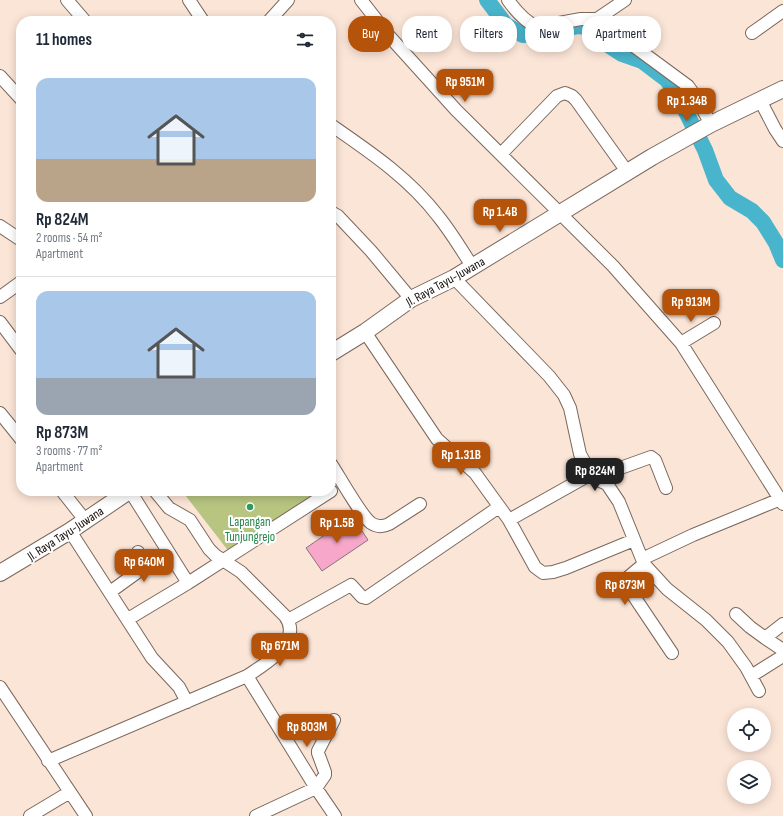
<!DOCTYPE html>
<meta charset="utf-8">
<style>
body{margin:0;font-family:"Sofia Sans Condensed",sans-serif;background:#f6f6f7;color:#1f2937;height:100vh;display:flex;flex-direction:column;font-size:15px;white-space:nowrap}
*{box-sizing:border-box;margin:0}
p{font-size:13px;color:#747a83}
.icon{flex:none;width:22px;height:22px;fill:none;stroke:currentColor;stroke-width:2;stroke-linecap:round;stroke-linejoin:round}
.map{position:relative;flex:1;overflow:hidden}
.details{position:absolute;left:16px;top:16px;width:320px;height:480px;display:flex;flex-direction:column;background:#fff;border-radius:16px;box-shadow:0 2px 10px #0003}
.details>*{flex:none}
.hud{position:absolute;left:348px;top:16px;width:375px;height:36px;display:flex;gap:8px}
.fabs{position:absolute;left:727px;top:708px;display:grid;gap:8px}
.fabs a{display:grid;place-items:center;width:44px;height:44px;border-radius:50%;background:#fff;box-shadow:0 2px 10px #0003;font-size:20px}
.price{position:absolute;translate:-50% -34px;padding:0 9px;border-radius:8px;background:#b45309;color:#fff;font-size:13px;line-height:26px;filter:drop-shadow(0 1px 2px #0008)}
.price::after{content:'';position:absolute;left:50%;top:24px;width:12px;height:9px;margin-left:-6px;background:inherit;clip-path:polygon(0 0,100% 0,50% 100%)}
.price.current{background:#222;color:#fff}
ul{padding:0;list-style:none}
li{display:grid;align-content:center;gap:8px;height:212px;padding:0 20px}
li+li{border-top:1px solid #e0e1e3}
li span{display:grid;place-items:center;height:124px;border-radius:12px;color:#555}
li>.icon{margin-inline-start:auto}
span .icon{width:72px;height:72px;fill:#fffc;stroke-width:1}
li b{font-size:17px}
h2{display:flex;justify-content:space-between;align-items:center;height:48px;padding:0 20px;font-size:17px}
.pill{padding:0 14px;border-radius:16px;background:#fff;box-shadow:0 2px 10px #0003;font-size:14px;line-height:36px}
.pill.current{background:#b45309;color:#fff}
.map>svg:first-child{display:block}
.green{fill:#b8c580}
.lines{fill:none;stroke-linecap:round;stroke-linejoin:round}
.river{stroke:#49b5cd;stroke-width:16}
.building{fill:#f7a7c9;stroke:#8a737c}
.minor-casing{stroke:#7b685c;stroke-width:14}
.major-casing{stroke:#7b685c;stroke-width:18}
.minor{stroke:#fff;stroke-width:12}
.major{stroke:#fff;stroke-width:16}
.leisure-dot{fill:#2e9e5b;stroke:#fff;stroke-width:1.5}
.labels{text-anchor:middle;stroke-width:4;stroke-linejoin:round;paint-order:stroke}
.street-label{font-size:13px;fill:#160e0a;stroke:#fff}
.leisure-label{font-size:13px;fill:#27864d;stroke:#fff}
</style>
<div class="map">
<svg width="783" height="816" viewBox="0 0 783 816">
<rect width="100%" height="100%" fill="#fbe5d7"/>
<path class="green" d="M182 491H330L230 553Z"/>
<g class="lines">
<path class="river" d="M487 0 506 25 523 35 542 34 578 26 587 27 605 43 622 54 642 61 667 80 677 94 705 150 716 180 730 198 752 211 763 222 776 243 783 260"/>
</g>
<path class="building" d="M352 516 368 540 322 571 306 548Z"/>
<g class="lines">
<defs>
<path id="minor" d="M67 0 85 21
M189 0 203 21
M361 0 390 37 456 110 613 266 681 343 783 504
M508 0C515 10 526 22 537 27L581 19H597L688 86 695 96 711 124
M597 19 625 0
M269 21 288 0
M752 33 783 11
M0 76 21 99
M760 100 775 129 783 141
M331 125C370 152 409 178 438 216 451 232 461 249 472 266
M501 154 557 96 565 93 572 96 576 100 628 173
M331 212 338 216 371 251 411 299
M0 226 21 240
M454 278 549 376 564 395 570 408 580 454 591 474 598 480 607 484 619 502 644 564 667 589 706 620 728 642 746 667 759 691
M0 297 21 282
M0 322 21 350
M365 332 437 439 475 473 509 520 591 474
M681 343 714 323
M0 413 21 439
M331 464C339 476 361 516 371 523 377 527 383 527 389 524L420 504
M601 481 612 471 651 457 655 460 666 488
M62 491 85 520
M130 491 188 583
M509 520 535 567 543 573 553 572 566 568 634 540
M70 531 152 658 179 687 187 702
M642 559 693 535 783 498
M644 564 626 579 625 583 672 653
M110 592 139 571 138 552
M736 614 750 627 765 638 783 624
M128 619 188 583 331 491
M288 620 351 585 362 597 366 598 499 507
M765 638 783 650
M247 676 316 788 335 816
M751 676 783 656
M0 687 86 816
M48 761 247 676C265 664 304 642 285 616L241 572 215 555 209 549 190 520 169 508 155 491
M30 816 70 792
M256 816 316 788 325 775V772L318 753V751L334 720"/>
<path id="major" d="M331 353 365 332 411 299 454 278 652 157 711 124 783 89
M0 573 70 531 129 491"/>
</defs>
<use href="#minor" class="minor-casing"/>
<use href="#major" class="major-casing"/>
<use href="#minor" class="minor"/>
<use href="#major" class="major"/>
</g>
<circle class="leisure-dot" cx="250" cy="507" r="4"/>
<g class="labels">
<g class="street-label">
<text transform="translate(445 281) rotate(-29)" y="5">Jl. Raya Tayu-Juwana</text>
<text transform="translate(65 533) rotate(-33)" y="5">Jl. Raya Tayu-Juwana</text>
</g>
<g class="leisure-label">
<text x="250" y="526">Lapangan<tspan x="250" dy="15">Tunjungrejo</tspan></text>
</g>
</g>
</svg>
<div class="fabs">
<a><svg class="icon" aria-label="locate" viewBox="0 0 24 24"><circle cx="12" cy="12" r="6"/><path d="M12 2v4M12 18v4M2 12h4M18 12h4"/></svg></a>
<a><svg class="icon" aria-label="layers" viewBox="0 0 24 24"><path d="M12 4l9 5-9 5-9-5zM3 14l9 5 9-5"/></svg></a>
</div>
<b class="price" style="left:465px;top:103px">Rp 951M</b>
<b class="price" style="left:687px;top:122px">Rp 1.34B</b>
<b class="price" style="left:500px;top:233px">Rp 1.4B</b>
<b class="price" style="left:691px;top:323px">Rp 913M</b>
<b class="price" style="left:461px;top:476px">Rp 1.31B</b>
<b class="price current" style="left:595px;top:492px">Rp 824M</b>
<b class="price" style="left:337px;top:544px">Rp 1.5B</b>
<b class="price" style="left:144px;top:583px">Rp 640M</b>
<b class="price" style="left:625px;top:606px">Rp 873M</b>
<b class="price" style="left:280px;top:667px">Rp 671M</b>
<b class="price" style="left:307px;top:748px">Rp 803M</b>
<div class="hud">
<a class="pill current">Buy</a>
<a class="pill">Rent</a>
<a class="pill">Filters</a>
<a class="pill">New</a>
<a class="pill">Apartment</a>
</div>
<section class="details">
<h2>11 homes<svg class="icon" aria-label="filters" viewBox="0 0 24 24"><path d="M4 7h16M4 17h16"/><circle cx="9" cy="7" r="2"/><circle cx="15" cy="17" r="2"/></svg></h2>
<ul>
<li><span style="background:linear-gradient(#a9c7e8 65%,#b9a48a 0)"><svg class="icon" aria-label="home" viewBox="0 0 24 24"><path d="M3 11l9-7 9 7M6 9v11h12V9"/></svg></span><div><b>Rp 824M</b><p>2 rooms · 54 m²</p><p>Apartment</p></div></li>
<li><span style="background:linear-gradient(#a9c7e8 70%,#9aa5b1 0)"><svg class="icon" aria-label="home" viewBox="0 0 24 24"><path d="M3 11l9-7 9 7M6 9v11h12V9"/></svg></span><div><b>Rp 873M</b><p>3 rooms · 77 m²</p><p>Apartment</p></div></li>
</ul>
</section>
</div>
